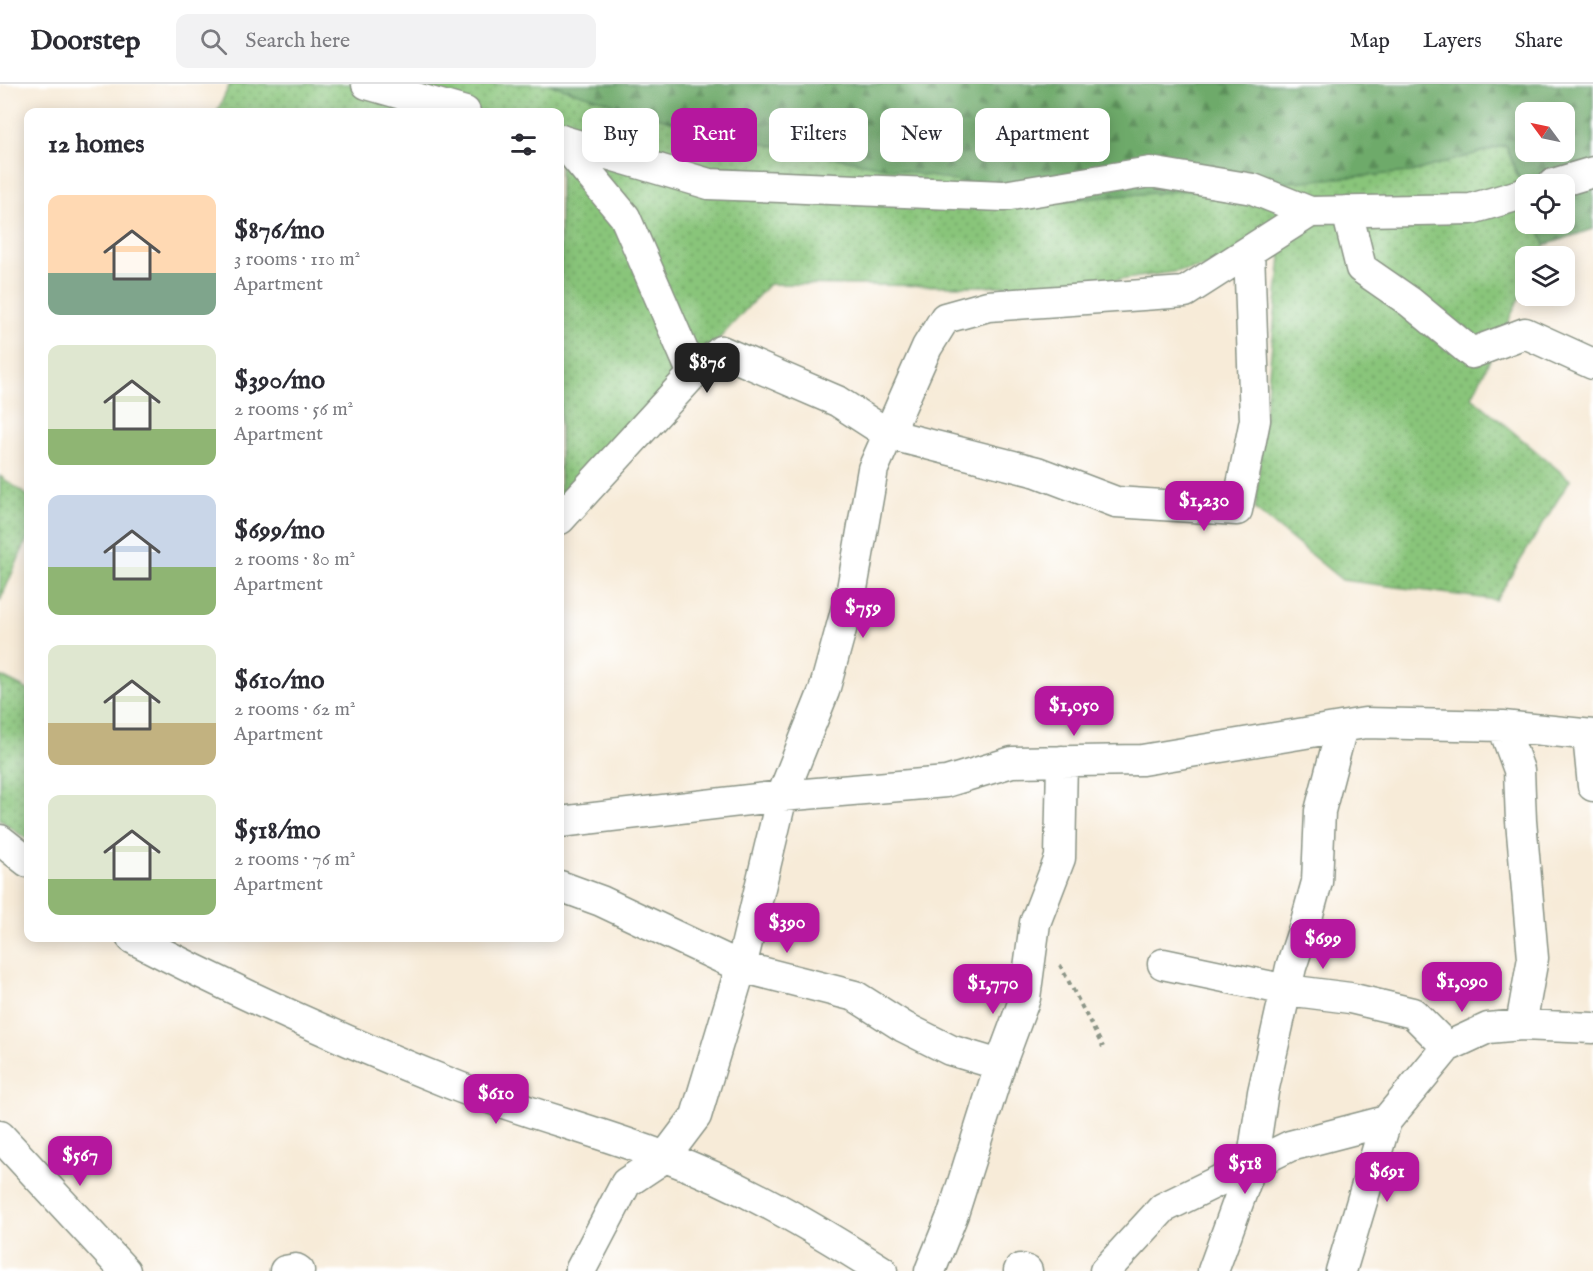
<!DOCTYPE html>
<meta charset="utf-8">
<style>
body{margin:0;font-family:"IM FELL English",serif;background:#f2f2f3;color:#2b2b33;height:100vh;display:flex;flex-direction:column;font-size:22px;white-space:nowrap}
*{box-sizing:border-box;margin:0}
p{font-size:20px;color:#7c7c81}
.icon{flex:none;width:33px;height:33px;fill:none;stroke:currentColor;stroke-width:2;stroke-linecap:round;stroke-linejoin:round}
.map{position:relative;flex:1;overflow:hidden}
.drawer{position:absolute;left:24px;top:24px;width:540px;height:834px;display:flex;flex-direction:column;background:#fff;border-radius:12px;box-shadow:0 3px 15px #0003}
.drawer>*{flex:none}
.guide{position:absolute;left:582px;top:24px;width:570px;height:54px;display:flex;gap:12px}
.needle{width:39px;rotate:303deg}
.fabs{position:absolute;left:1515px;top:18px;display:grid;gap:12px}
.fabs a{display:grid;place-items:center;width:60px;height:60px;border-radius:12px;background:#fff;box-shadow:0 3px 15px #0003;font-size:30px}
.price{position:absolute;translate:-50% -51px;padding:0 14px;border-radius:12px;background:#b5179e;color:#fff;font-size:20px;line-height:39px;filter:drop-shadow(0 2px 3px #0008)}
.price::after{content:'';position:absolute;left:50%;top:36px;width:18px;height:14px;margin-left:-9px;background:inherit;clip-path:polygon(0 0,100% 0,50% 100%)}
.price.active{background:#222;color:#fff}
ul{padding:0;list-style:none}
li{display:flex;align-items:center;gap:18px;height:150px;padding:0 24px}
li span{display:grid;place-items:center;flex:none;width:168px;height:120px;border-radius:12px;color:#555}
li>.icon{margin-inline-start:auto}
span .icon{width:72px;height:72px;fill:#fffc;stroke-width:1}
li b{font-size:26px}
h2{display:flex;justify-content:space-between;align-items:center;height:72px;padding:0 24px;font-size:26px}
.tag{padding:0 21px;border-radius:12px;background:#fff;box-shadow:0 3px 15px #0003;font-size:21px;line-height:54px}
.tag.active{background:#b5179e;color:#fff}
header{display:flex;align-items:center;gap:36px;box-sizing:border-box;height:84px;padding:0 30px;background:#fff;border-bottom:2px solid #e1e1e2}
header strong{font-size:28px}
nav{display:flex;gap:33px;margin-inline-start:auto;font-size:21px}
.search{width:420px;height:54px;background:#f2f2f3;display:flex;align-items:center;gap:15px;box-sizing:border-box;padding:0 21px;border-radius:12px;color:#7c7c81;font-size:22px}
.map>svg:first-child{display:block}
.grass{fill:url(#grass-dots);stroke:#548157;stroke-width:1.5}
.forest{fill:url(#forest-firs);stroke:#46744f;stroke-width:1.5;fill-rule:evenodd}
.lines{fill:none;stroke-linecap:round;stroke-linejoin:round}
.minor-casing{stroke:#8b9486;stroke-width:33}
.path{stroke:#8b9486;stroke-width:4;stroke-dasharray:4.5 4.5;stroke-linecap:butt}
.minor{stroke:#fff;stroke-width:30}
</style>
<header>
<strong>Doorstep</strong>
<div class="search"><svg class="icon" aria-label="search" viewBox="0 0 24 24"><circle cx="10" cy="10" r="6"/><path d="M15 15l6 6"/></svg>Search here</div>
<nav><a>Map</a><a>Layers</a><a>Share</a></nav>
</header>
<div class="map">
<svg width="1593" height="1187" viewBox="0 0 1593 1187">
<defs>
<pattern id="grass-dots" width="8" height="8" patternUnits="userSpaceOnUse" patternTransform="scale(1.5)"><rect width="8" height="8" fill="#89c57a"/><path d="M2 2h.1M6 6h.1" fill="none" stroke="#6fa165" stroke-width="1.8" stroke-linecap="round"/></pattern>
<pattern id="forest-firs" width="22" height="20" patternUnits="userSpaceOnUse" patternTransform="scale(1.5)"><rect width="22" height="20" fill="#6eaa6a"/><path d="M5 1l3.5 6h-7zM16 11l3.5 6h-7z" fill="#5a8c58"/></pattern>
</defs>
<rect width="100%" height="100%" fill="#fff"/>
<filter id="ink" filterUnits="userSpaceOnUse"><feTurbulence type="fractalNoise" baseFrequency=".0167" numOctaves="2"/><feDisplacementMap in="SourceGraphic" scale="12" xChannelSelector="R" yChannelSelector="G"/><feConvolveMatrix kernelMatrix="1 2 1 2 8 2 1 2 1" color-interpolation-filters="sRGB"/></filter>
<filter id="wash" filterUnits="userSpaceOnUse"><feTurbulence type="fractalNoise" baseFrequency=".008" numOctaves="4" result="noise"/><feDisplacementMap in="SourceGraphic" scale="24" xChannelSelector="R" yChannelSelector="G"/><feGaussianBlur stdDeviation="1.35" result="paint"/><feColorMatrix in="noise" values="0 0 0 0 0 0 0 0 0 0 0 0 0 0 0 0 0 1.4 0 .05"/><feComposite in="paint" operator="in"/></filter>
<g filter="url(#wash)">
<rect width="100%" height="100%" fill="#f7ebd8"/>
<path class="grass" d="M230 0H549L714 50 1411 88 1506 61 1525 111 1526 140H1537L1545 161 1540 172H1526L1525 202 1472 313 1570 396 1496 516 1342 496 1255 425 1281 172 1072 203 769 200 560 429V28H217Z
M0 392 28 412V453L0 517Z
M0 592 28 606V756L0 736Z"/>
<path class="forest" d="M549 0H1593V145L1545 161 1537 140H1564V100H1526L1525 111 1506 61 1411 88 1058 117 714 50ZM1526 28H1564V68H1526Z"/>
</g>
<g filter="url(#ink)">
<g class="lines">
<defs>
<path id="minor" d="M367 0 465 28
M560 56 709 100 1004 112 1150 88 1253 105 1310 128 1471 125 1526 109
M561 56 625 133 693 290
M1553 100 1593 88
M1347 127 1361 184 1410 218 1472 269 1525 249 1593 280
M560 435 693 290 721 267 837 317 888 350 1037 388 1116 418 1237 426 1255 336 1249 167
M1503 642 1519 686 1521 737 1533 874 1521 941
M1588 651 1593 702
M560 738 782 712 946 698 1012 678 1142 676 1365 639 1503 642 1593 651
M0 756 28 778
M560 802 601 817 741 883 855 912 904 943 950 966 1000 981
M132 854C238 909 348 959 459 1003 526 1029 597 1047 665 1073 742 1101 813 1143 882 1187
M1163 880 1287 906 1350 914 1413 929 1447 963
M0 1052 125 1187
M285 1187 296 1185 299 1187
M580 1187 626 1099 665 1073 696 1032 741 883 782 712 824 607 852 505 873 385 927 263 945 234 988 222 1185 208 1310 128
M930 1187 953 1130 1000 981 1025 914 1035 839 1060 774 1062 677
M1019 1187 1020 1185 1027 1187
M1105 1187 1163 1124 1290 1062 1386 1037
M1213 1187 1252 1080 1263 1008 1291 883 1305 841 1317 798 1320 727 1342 643
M1341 1187 1386 1037 1447 963 1488 944 1521 941 1593 944"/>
</defs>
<use href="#minor" class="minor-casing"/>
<path class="path" d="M1060 881 1103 963"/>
<use href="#minor" class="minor"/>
</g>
</g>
</svg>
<div class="fabs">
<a><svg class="needle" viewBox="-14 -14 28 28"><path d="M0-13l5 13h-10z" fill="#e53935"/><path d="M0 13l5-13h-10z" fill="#7c7c81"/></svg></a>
<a><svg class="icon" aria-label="locate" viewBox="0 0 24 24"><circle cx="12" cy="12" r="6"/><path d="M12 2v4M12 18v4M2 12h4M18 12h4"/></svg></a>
<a><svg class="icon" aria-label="layers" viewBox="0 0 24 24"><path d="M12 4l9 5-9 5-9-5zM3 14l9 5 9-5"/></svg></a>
</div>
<b class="price active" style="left:707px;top:310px">$876</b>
<b class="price" style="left:1204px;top:448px">$1,230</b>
<b class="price" style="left:863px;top:555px">$759</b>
<b class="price" style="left:1074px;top:653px">$1,050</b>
<b class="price" style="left:787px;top:870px">$390</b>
<b class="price" style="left:1323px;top:886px">$699</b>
<b class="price" style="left:1462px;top:929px">$1,090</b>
<b class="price" style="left:993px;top:931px">$1,770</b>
<b class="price" style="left:496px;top:1041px">$610</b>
<b class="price" style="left:80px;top:1103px">$567</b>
<b class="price" style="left:1245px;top:1111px">$518</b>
<b class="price" style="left:1387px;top:1119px">$691</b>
<div class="guide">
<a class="tag">Buy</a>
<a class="tag active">Rent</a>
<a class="tag">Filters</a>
<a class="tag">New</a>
<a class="tag">Apartment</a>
</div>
<section class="drawer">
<h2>12 homes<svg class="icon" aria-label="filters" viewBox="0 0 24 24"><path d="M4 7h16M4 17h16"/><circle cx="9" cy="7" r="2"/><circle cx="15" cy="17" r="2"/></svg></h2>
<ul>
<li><span style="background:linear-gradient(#ffd9b3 65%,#7fa58c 0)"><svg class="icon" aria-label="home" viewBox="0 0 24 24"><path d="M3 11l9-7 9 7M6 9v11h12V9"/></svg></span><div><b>$876/mo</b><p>3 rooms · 110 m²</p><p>Apartment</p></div></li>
<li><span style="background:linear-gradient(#dfe7d0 70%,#8fb573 0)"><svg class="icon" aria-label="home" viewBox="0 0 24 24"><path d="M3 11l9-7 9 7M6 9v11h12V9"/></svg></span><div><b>$390/mo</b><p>2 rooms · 56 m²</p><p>Apartment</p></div></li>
<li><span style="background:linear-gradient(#c9d6e8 60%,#8fb573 0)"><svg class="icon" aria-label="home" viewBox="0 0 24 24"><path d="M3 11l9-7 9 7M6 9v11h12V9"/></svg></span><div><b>$699/mo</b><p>2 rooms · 80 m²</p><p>Apartment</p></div></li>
<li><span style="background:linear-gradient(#dfe7d0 65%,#c2b280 0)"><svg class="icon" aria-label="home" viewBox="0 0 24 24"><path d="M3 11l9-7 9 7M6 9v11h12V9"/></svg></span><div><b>$610/mo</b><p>2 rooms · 62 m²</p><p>Apartment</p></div></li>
<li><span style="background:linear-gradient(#dfe7d0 70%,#8fb573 0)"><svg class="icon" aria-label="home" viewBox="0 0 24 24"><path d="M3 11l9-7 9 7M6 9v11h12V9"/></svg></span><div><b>$518/mo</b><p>2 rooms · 76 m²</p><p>Apartment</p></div></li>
</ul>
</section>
</div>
